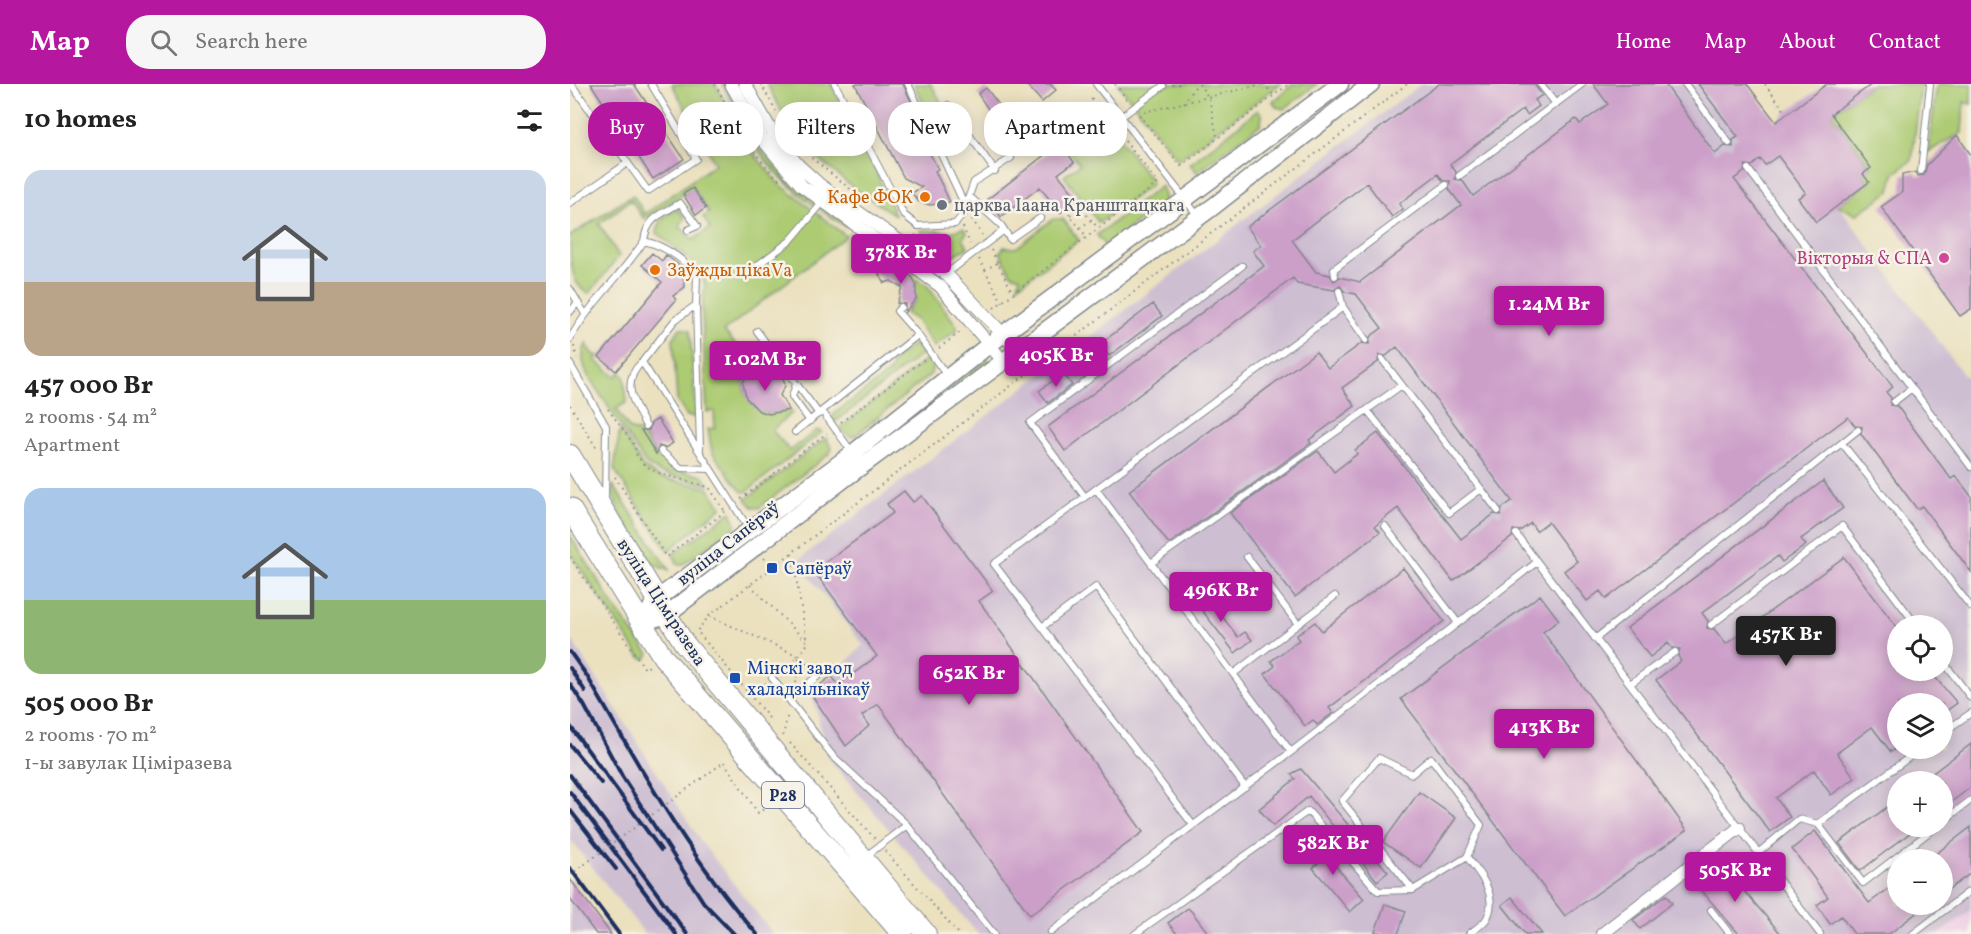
<!DOCTYPE html>
<meta charset="utf-8">
<style>
body{margin:0;font-family:Vollkorn,serif;background:#f6f6f6;color:#222;height:100vh;display:flex;flex-direction:column;font-size:22px;white-space:nowrap}
*{box-sizing:border-box;margin:0}
p{font-size:20px;color:#767676}
.icon{flex:none;width:33px;height:33px;fill:none;stroke:currentColor;stroke-width:2;stroke-linecap:round;stroke-linejoin:round}
.map{position:relative;flex:1;overflow:hidden}
.details{display:flex;flex-direction:column;background:#fff;width:570px}
.details>*{flex:none}
.hud{position:absolute;left:18px;top:18px;width:570px;height:54px;display:flex;gap:12px}
.fabs{position:absolute;left:1317px;top:531px;display:grid;gap:12px}
.fabs a{display:grid;place-items:center;width:66px;height:66px;border-radius:50%;background:#fff;box-shadow:0 3px 15px #0003;font-size:30px}
.price{position:absolute;translate:-50% -51px;padding:0 14px;border-radius:6px;background:#b5179e;color:#fff;font-size:20px;line-height:39px;filter:drop-shadow(0 2px 3px #0008)}
.price::after{content:'';position:absolute;left:50%;top:36px;width:18px;height:14px;margin-left:-9px;background:inherit;clip-path:polygon(0 0,100% 0,50% 100%)}
.price.on{background:#222;color:#fff}
ul{padding:0;list-style:none}
li{display:grid;align-content:center;gap:12px;height:318px;padding:0 24px}
li span{display:grid;place-items:center;height:186px;border-radius:18px;color:#555}
li>.icon{margin-inline-start:auto}
span .icon{width:108px;height:108px;fill:#fffc;stroke-width:1}
li b{font-size:26px}
h2{display:flex;justify-content:space-between;align-items:center;height:72px;padding:0 24px;font-size:26px}
.pill{padding:0 21px;border-radius:24px;background:#fff;box-shadow:0 3px 15px #0003;font-size:21px;line-height:54px}
.pill.on{background:#b5179e;color:#fff}
header{display:flex;align-items:center;gap:36px;box-sizing:border-box;height:84px;padding:0 30px;background:#b5179e;color:#fff}
header strong{font-size:28px}
nav{display:flex;gap:33px;margin-inline-start:auto;font-size:21px}
.search{width:420px;height:54px;background:#f6f6f6;display:flex;align-items:center;gap:15px;box-sizing:border-box;padding:0 21px;border-radius:24px;color:#767676;font-size:22px}
main{display:flex;flex:1;min-height:0}
.map>svg:first-child{display:block}
.built{fill:#efd0e6}
.industrial{fill:#cdbed2;fill-rule:evenodd}
.green{fill:#accb72;stroke:#647d68;stroke-width:1.5}
.building{fill:#cc9fc9;fill-rule:evenodd}
.lines{fill:none;stroke-linecap:round;stroke-linejoin:round}
.lane-casing{stroke:#83888e;stroke-width:8}
.street-casing{stroke:#83888e;stroke-width:14}
.secondary-casing{stroke:#83888e;stroke-width:19}
.primary-casing{stroke:#83888e;stroke-width:22}
.path{stroke:#83888e;stroke-width:2;stroke-dasharray:1.5 4.5;stroke-linecap:butt}
.lane{stroke:#fff;stroke-width:6}
.street{stroke:#fff;stroke-width:12}
.secondary{stroke:#fff;stroke-width:16}
.primary{stroke:#fff;stroke-width:20}
.rail{stroke:#1b2f5e;stroke-width:4}
.path-bridge{stroke:#83888e;stroke-width:2;stroke-dasharray:1.5 4.5;stroke-linecap:butt}
.food-dot{fill:#e8710a;stroke:#f7f3e8;stroke-width:2}
.worship-dot{fill:#6b7280;stroke:#f7f3e8;stroke-width:2}
.hotel-dot{fill:#d1479c;stroke:#f7f3e8;stroke-width:2}
.transit-dot{fill:#1a4fb4;stroke:#f7f3e8;stroke-width:2}
.labels{text-anchor:middle;stroke-width:5;stroke-linejoin:round;paint-order:stroke}
.shield{fill:#f7f3e8;stroke:#5d6a87;stroke-width:1.5}
.shield-label{font-size:16px;font-weight:bold;fill:#1b2f5e}
.food-label{font-size:18px;fill:#c56008;stroke:#f7f3e8;text-anchor:end}
.worship-label{font-size:18px;fill:#5b616d;stroke:#f7f3e8;text-anchor:start}
.hotel-label{font-size:18px;fill:#b23c85;stroke:#f7f3e8;text-anchor:end}
.street-label{font-size:18px;fill:#1b2f5e;stroke:#f7f3e8}
.transit-label{font-size:18px;fill:#164399;stroke:#f7f3e8;text-anchor:start}
</style>
<header>
<strong>Map</strong>
<div class="search"><svg class="icon" aria-label="search" viewBox="0 0 24 24"><circle cx="10" cy="10" r="6"/><path d="M15 15l6 6"/></svg>Search here</div>
<nav><a>Home</a><a>Map</a><a>About</a><a>Contact</a></nav>
</header>
<main>
<section class="details">
<h2>10 homes<svg class="icon" aria-label="filters" viewBox="0 0 24 24"><path d="M4 7h16M4 17h16"/><circle cx="9" cy="7" r="2"/><circle cx="15" cy="17" r="2"/></svg></h2>
<ul>
<li><span style="background:linear-gradient(#c9d6e8 60%,#b9a48a 0)"><svg class="icon" aria-label="home" viewBox="0 0 24 24"><path d="M3 11l9-7 9 7M6 9v11h12V9"/></svg></span><div><b>457 000 Br</b><p>2 rooms · 54 m²</p><p>Apartment</p></div></li>
<li><span style="background:linear-gradient(#a9c7e8 60%,#8fb573 0)"><svg class="icon" aria-label="home" viewBox="0 0 24 24"><path d="M3 11l9-7 9 7M6 9v11h12V9"/></svg></span><div><b>505 000 Br</b><p>2 rooms · 70 m²</p><p>1-ы завулак Ціміразева</p></div></li>
</ul>
</section>
<div class="map">
<svg width="1401" height="850" viewBox="0 0 1401 850">
<rect width="100%" height="100%" fill="#f7f3e8"/>
<filter id="ink" filterUnits="userSpaceOnUse"><feTurbulence type="fractalNoise" baseFrequency=".0167" numOctaves="2"/><feDisplacementMap in="SourceGraphic" scale="12" xChannelSelector="R" yChannelSelector="G"/><feConvolveMatrix kernelMatrix="1 2 1 2 8 2 1 2 1" color-interpolation-filters="sRGB"/></filter>
<filter id="wash" filterUnits="userSpaceOnUse"><feTurbulence type="fractalNoise" baseFrequency=".008" numOctaves="4" result="noise"/><feDisplacementMap in="SourceGraphic" scale="24" xChannelSelector="R" yChannelSelector="G"/><feGaussianBlur stdDeviation="1.35" result="paint"/><feColorMatrix in="noise" values="0 0 0 0 0 0 0 0 0 0 0 0 0 0 0 0 0 1.4 0 .05"/><feComposite in="paint" operator="in"/></filter>
<g filter="url(#wash)">
<rect width="100%" height="100%" fill="#ebe1bf"/>
<path class="built" d="M1401 826V850H1370Z"/>
<path class="industrial" d="M851 0H1177L1206 38 1217 27 1256 0H1302L1301 84 1299 98 1268 121 1395 293 1401 288V826L1370 850H408L258 674 243 613 293 561 227 477ZM1328 542H1372V586H1328ZM1328 620H1372V664H1328ZM1328 698H1372V742H1328ZM1328 776H1372V820H1328Z
M0 553 132 759 203 850H75L0 755Z
M0 799 41 850H4L0 845Z"/>
<path class="green" d="M102 0H145L182 67 207 98 276 152 154 247 183 280C164 299 176 322 199 330L219 325 222 329 202 346 220 367 247 346 252 348 176 408H172L142 368 138 345 145 344 144 327 137 328 132 227 135 201 131 189 124 180 87 149C88 138 96 129 107 125L115 133 110 143 123 156 140 144 133 133 139 129 123 104 74 135 61 116 29 140 49 172 20 209C0 205 0 171 0 152L63 111 75 130 145 80Z
M152 0H156L192 66 219 98 277 140 276 143C245 123 212 100 191 70 176 48 164 23 152 0Z
M197 0H261L287 50 285 54 290 64 297 68 325 131 285 105 246 73 222 47Z
M344 0H361L371 18 356 25Z
M548 0H710L608 76Z
M723 0H747L714 25 706 23 703 18Z
M1302 0H1351L1342 76 1324 90 1320 107 1286 131 1268 121 1299 98 1293 90 1301 83 1261 30Z
M1367 0H1401V20L1394 18 1392 49 1358 68Z
M525 23 582 98 581 101 529 139 494 92 510 80 489 54Z
M688 26 692 30 691 40 627 88 620 80Z
M591 102 595 115 591 121 535 162 527 151Z
M483 135H493L509 156 448 202 450 193 441 190 430 168 434 163 446 164Z
M393 144 397 148 393 154 398 163 383 172 351 150 350 146 381 148Z
M280 150 288 153 336 187 319 183 308 188Z
M343 194 356 200 387 242V246L364 263 346 236 335 229 346 215Z
M110 244 120 246 126 331 124 333 117 332 107 317 103 255Z
M17 259 21 269 28 272 25 276 46 293 50 288 54 293 57 318 46 325 60 346 71 348 86 371 91 372 101 385 133 392 139 401 91 389 76 380 18 292C13 280 10 271 17 259Z
M345 260 353 269 265 338 262 336 264 330 320 288 323 276Z
M357 275 363 281 361 290 287 350 281 353 269 345Z
M418 275 420 279 377 309 126 500 123 499 386 296Z
M50 345 73 383 89 393 138 404 152 423 98 467 44 385Z
M256 354 262 365 259 370 189 424 183 423 176 415Z
M43 401 99 486C92 484 86 483 82 478 71 465 38 415 43 401Z
M161 428 165 437V443L112 481H108L103 470Z
M0 451 45 524 79 570 76 575 70 573 0 469Z"/>
<g id="blocks">
<path class="building" d="M21 0H64L114 75 83 95Z
M285 0H333L353 44 348 47 368 85 365 87 380 118 360 121 348 117 342 109 352 103 334 94Z
M456 0H480L486 6 472 18Z
M869 0H964L972 11 965 16 969 22 957 31 953 25 880 80 886 88 885 95 892 96 903 112 1006 35 1010 40 1038 20 1023 0H1095L1145 70 1155 62 1163 63V56L1168 53 1128 0H1177L1206 38 1257 0H1302L1261 30 1301 84 1293 90 1299 98 1246 138 1228 114 1236 109 1208 72 1195 81 1190 75 1182 82 1175 81 1174 88 1164 95 1323 303 1316 308 1321 314 1320 321 1327 322 1381 395 1386 392 1401 412V488L1352 422 1347 425 1291 350 1292 343 1285 342 1278 333 1036 515 1030 507 1017 517 994 487 1007 477 978 438 966 447 961 439 950 447 943 446 942 453 883 497 828 424 805 442 810 448 725 513 660 429 748 367 764 388 787 370 785 366 808 349 891 455 924 430 931 431 932 424 942 417 827 263 816 272 809 271 808 278 772 304 785 322 739 356 741 359 599 460 559 407 746 268 758 284 792 259 799 260 800 253 812 244 786 210 775 208 770 202 764 206 727 200 723 194 495 367 478 343 694 182 683 167 691 161 677 143ZM868 90 873 97H880L879 105 891 121 790 198 770 193 764 197 760 191 746 188 722 156 797 99 822 133 833 125 829 120Z
M416 4 436 30 426 37 408 10Z
M1387 51 1401 71V225L1390 232 1311 123 1332 108V91L1346 88 1348 92 1354 91 1357 81Z
M490 59 504 78 488 90 508 115 490 129 470 103 431 133 418 115Z
M123 104 136 124 126 131 113 110Z
M82 169 92 177 96 171 117 188 113 193 115 203 103 212 106 216 46 287 29 273 92 198 72 181Z
M319 183 334 186 343 194 346 201V215L335 228V220L327 219 332 203 321 197 314 199 308 188Z
M583 220 592 232 539 272 530 260Z
M182 279 186 291 193 293 206 289 213 294 215 302 210 311 219 326 199 330 189 327 176 314 173 299Z
M493 289 502 301 478 319 469 307Z
M88 335 103 359 95 364 89 362 86 370 71 346H79L81 339Z
M1253 397 1273 424 1231 455 1236 461 1212 478 1208 472 1132 529 1138 537 1137 544 1144 545 1156 560 1274 473 1328 545V586H1359L1387 619 1372 630V620H1328V663L1321 668 1302 643 1267 669 1285 694 1261 711 1244 686 1206 714 1220 733 1200 748 1086 596 1111 577 1108 572 1110 565 1102 564 1098 559 1080 573 1057 544Z
M334 407 343 418 352 412 423 507 409 517 573 748 460 831 308 620 292 632 299 642 276 662 243 613 254 605 251 600 262 592 268 601 307 572 244 487 323 429 317 420Z
M833 484 874 537 759 624 763 629 750 639 747 641 743 636 735 642 695 590 705 582 701 577 729 556 726 552 745 538 752 547Z
M631 505 668 553 675 548 682 556 665 569 621 512Z
M970 511 989 536 973 548 1117 746 995 832 831 615Z
M1401 660V703L1372 725V698H1351Z
M731 685 818 788 807 797 739 712 703 742 689 725 725 695 721 690Z
M849 708 886 734 851 784 813 758Z
M1328 715V742H1349L1290 787 1269 759Z
M1401 743V789L1372 810V776H1358Z
M1245 747 1299 819 1328 798V820H1358L1319 850H1284L1271 832 1260 840 1247 821 1258 813 1222 765Z
M739 751 794 815 780 828 743 784 748 779 731 759Z
M1150 779 1211 850H1169L1126 800Z
M0 795 41 850H26L0 815Z
M1096 811 1102 819 1070 845 1063 836Z
M942 813 972 850H955L932 821Z
M815 820 836 827 828 850 805 848Z
M618 824 622 828 639 850H607L598 839Z"/>
</g>
</g>
<g filter="url(#ink)">
<use href="#blocks" fill-opacity="0" stroke="#83888e" stroke-width="1.5"/>
<g class="lines">
<defs>
<path id="lane" d="M1 0 78 107 126 75 81 0
M265 0 334 131 348 142 385 140 397 126 338 0
M526 0 628 132
M970 0 986 20
M1115 0 1159 59
M378 21 425 87
M551 33 593 2
M1178 85 1401 383
M1351 87 1360 0
M889 92 1012 0
M399 112 431 141 440 155 470 134
M398 115 404 98 441 74
M0 119 56 80
M74 157C77 133 91 131 110 119L127 142 118 146
M181 186 220 157 253 118
M376 190 434 146
M765 192 764 185 876 101
M0 205 15 230
M769 207 773 223 796 256
M126 221 130 365
M0 228 8 218
M187 247 249 330
M348 251 377 292
M0 255C20 219 51 192 74 157 96 162 112 174 127 191L126 221 105 236 72 278 179 445
M812 275 928 427
M72 278C50 298 64 321 76 342
M0 280 36 342 35 418
M188 286 207 275
M226 300 222 313 240 337
M1324 318 1342 304
M797 326 879 429 911 405
M252 327 282 368
M225 348 348 251 327 227 331 223
M1272 359 1401 523
M91 367 111 384 140 385
M526 405 721 668
M515 413 460 339 672 182
M815 442 888 539
M946 450 1250 850
M677 473 728 540
M581 479 832 301
M1141 541 1272 442 1347 542
M472 543 526 503 675 703
M1025 555 1288 346
M1372 576 1401 614
M663 590 765 512
M202 594 262 671 337 741
M1060 600 1105 568
M218 615 248 592
M1372 649 1401 629
M1352 664 1248 740 1293 799 1367 742
M809 674 842 690 861 674 911 741 897 773 843 806 772 717Z
M1372 738 1401 716
M623 741 424 480 773 223
M1188 769 1229 735 1248 740
M296 772 337 741 424 850
M897 773C909 789 929 811 917 834 914 840 904 846 899 850
M1141 826 1160 850
M481 848 721 668 967 478
M565 850 738 727 808 807 843 806
M1343 850 1401 806"/>
<path id="street" d="M161 0 192 55 232 102 370 202 433 277
M175 0 206 55 228 81 250 101 376 190 448 266
M1032 850 1169 744"/>
<path id="secondary" d="M81 524 87 515 283 369 420 260 770 0
M70 539 96 531 277 393 644 122 801 0"/>
<path id="primary" d="M0 371 114 559 356 850
M0 424 93 573 332 850"/>
</defs>
<use href="#lane" class="lane-casing"/>
<use href="#street" class="street-casing"/>
<use href="#secondary" class="secondary-casing"/>
<use href="#primary" class="primary-casing"/>
<path class="path" d="M145 0C164 34 180 70 210 96
M191 0 206 27
M545 0 558 17
M629 0 639 14 647 52
M694 0 704 12
M1195 0 1217 30
M602 1 610 0
M614 19 627 0
M574 28 694 0
M569 31 611 82 719 0
M211 37 238 71 284 108
M505 117 528 144
M495 125 516 152
M500 131 509 123
M402 135 412 151
M393 143 400 160
M510 144 521 136
M345 151 374 172
M421 166 443 209
M409 175 432 218
M415 186 427 179
M424 224 588 99 520 13
M4 262 7 274
M369 264 393 246
M0 321 26 363
M38 325 65 362 66 370 74 381 91 390 139 403 154 426
M271 338 355 275
M45 393 96 473 157 426
M171 415 257 349
M222 469 237 558
M0 473 75 585 79 582
M194 474 202 484
M180 501 238 559 229 572 209 588
M139 532 229 572 242 586
M226 599 229 572
M181 611 196 599
M199 634 127 547 139 532 837 0
M213 652 218 629
M220 659 306 756
M154 678 188 729 200 721
M315 767 389 850"/>
<use href="#lane" class="lane"/>
<use href="#street" class="street"/>
<use href="#secondary" class="secondary"/>
<use href="#primary" class="primary"/>
<path class="rail" d="M0 568 17 592C69 682 118 772 187 850
M0 584 15 607
M0 600 14 621 52 692 134 819 164 850
M0 642 91 766
M0 661 31 699
M0 691 117 850
M0 708 106 850
M0 726 46 785
M0 784 49 850"/>
<path class="path-bridge" d="M0 791 154 678"/>
</g>
</g>
<g class="food-dot">
<circle cx="355" cy="113" r="6"/>
<circle cx="85" cy="186" r="6"/>
</g>
<circle class="worship-dot" cx="372" cy="121" r="6"/>
<circle class="hotel-dot" cx="1374" cy="174" r="6"/>
<g class="transit-dot">
<rect x="196" y="478" width="12" height="12" rx="3"/>
<rect x="159" y="588" width="12" height="12" rx="3"/>
</g>
<g class="labels">
<rect class="shield" x="192" y="698" width="42" height="26" rx="4.5"/>
<g class="shield-label">
<text x="213" y="717">Р28</text>
</g>
<g class="food-label">
<text x="343" y="119">Кафе ФОК</text>
<text x="97" y="192" text-anchor="start">Заўжды цікаVа</text>
</g>
<g class="worship-label">
<text x="384" y="127">царква Іаана Кранштацкага</text>
</g>
<g class="hotel-label">
<text x="1362" y="180">Вікторыя &amp; СПА</text>
</g>
<g class="street-label">
<text transform="translate(158 459) rotate(-38)" y="6">вуліца Сапёраў</text>
<text transform="translate(92 518) rotate(57)" y="6">вуліца Ціміразева</text>
</g>
<g class="transit-label">
<text x="214" y="490">Сапёраў</text>
<text x="177" y="590">Мінскі завод<tspan x="177" dy="21">халадзільнікаў</tspan></text>
</g>
</g>
</svg>
<div class="fabs">
<a><svg class="icon" aria-label="locate" viewBox="0 0 24 24"><circle cx="12" cy="12" r="6"/><path d="M12 2v4M12 18v4M2 12h4M18 12h4"/></svg></a>
<a><svg class="icon" aria-label="layers" viewBox="0 0 24 24"><path d="M12 4l9 5-9 5-9-5zM3 14l9 5 9-5"/></svg></a>
<a>+</a>
<a>−</a>
</div>
<b class="price" style="left:331px;top:201px">378K Br</b>
<b class="price" style="left:979px;top:253px">1.24M Br</b>
<b class="price" style="left:486px;top:304px">405K Br</b>
<b class="price" style="left:195px;top:308px">1.02M Br</b>
<b class="price" style="left:651px;top:539px">496K Br</b>
<b class="price on" style="left:1216px;top:583px">457K Br</b>
<b class="price" style="left:399px;top:622px">652K Br</b>
<b class="price" style="left:974px;top:676px">413K Br</b>
<b class="price" style="left:763px;top:792px">582K Br</b>
<b class="price" style="left:1165px;top:819px">505K Br</b>
<div class="hud">
<a class="pill on">Buy</a>
<a class="pill">Rent</a>
<a class="pill">Filters</a>
<a class="pill">New</a>
<a class="pill">Apartment</a>
</div>
</div>
</main>
